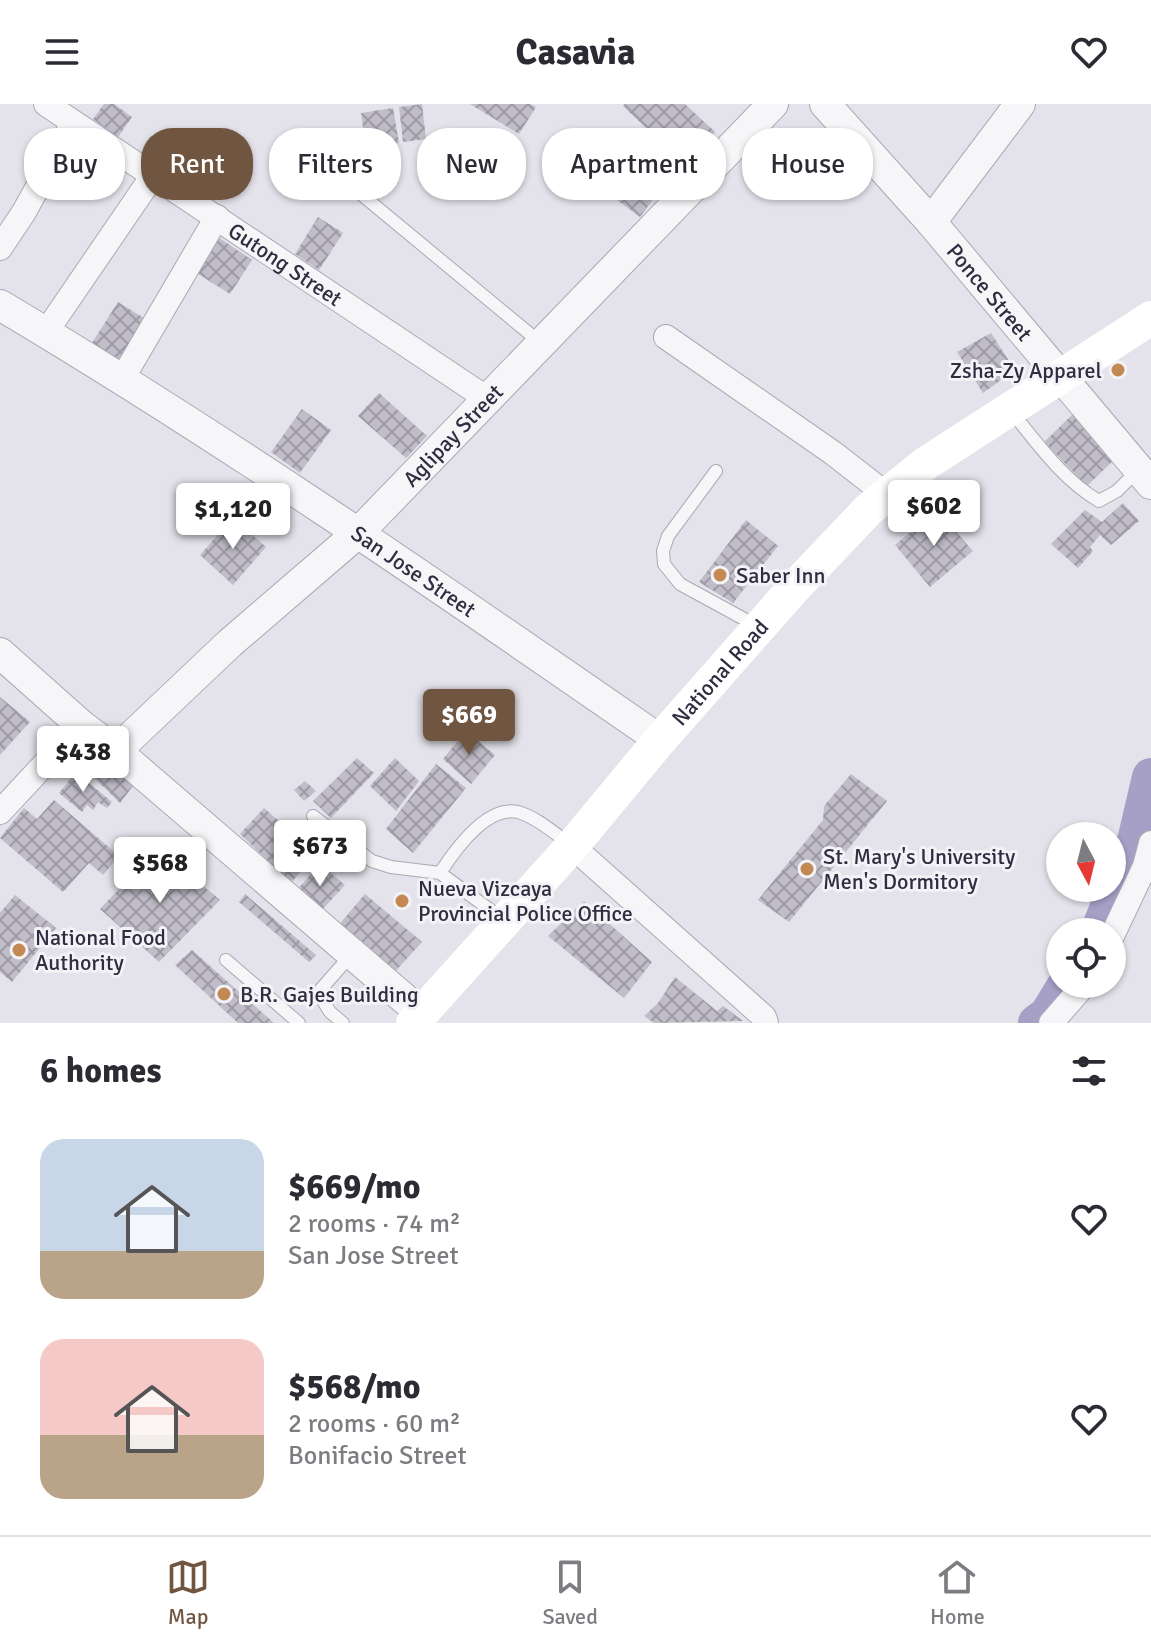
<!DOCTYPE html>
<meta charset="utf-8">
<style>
body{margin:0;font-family:Signika,sans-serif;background:#f2f2f3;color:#2b2b33;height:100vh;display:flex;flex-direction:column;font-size:30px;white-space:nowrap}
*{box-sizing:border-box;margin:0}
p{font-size:26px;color:#7c7c81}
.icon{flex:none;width:44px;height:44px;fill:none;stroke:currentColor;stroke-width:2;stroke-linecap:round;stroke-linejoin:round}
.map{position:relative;height:919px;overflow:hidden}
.details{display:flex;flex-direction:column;background:#fff;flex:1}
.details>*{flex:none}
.banner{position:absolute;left:24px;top:24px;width:1104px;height:72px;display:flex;gap:16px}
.needle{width:52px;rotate:173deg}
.tools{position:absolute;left:1046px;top:718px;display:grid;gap:16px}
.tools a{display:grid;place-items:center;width:80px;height:80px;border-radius:50%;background:#fff;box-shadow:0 2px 6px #0004;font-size:40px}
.price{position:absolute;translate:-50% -68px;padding:0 18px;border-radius:8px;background:#fff;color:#222;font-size:26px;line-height:52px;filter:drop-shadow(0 2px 4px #0008)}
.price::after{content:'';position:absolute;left:50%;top:48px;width:24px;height:18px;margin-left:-12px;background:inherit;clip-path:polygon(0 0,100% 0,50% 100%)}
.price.active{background:#705541;color:#fff}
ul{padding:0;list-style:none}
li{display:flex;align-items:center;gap:24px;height:200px;padding:0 40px}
li span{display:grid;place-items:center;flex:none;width:224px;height:160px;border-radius:24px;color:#555}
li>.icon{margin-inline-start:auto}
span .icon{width:96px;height:96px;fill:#fffc;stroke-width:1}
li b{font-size:34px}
h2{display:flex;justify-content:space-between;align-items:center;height:96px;padding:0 40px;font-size:34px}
.pill{padding:0 28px;border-radius:32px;background:#fff;box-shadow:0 2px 6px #0004;font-size:28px;line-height:72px}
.pill.active{background:#705541;color:#fff}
header{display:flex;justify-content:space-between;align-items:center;height:104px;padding:0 40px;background:#fff;font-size:36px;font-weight:800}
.dock{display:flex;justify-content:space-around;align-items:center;height:112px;border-top:2px solid #e1e1e2;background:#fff;font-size:22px;color:#7c7c81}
.dock a{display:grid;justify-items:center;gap:4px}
.dock .active{color:#705541}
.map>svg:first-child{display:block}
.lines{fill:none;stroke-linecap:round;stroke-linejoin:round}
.river{stroke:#a6a0c7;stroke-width:38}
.building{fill:url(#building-cross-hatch)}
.service-casing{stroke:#aba8b4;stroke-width:14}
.minor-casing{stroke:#aba8b4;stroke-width:26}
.tertiary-casing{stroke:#aba8b4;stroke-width:32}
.service{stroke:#f6f5f8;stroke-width:12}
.minor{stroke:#f6f5f8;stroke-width:24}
.tertiary{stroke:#f6f5f8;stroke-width:30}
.secondary{stroke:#fff;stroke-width:34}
.poi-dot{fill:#c48952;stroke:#f3f2f7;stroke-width:3}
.labels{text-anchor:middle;stroke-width:6;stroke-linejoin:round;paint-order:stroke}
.street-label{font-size:22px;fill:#312c40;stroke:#f3f2f7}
.poi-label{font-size:22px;fill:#312c40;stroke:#f3f2f7;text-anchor:start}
</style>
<header><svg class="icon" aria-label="menu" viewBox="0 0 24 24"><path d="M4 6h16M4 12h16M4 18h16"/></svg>Casavia<svg class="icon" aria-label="heart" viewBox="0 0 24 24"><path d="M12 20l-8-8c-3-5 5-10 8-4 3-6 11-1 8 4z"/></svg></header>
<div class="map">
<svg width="1151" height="919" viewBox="0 0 1151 919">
<defs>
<pattern id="building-cross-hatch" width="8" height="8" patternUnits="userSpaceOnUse" patternTransform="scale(2)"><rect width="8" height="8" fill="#c0bdc9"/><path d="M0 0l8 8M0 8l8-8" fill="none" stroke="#9d9aa5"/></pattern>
</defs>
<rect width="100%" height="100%" fill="#e4e2ea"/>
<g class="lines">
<path class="river" d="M1099 828 1136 737 1151 673
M1037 919 1048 911 1067 880"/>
</g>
<path class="building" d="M104 0H114L132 13 118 33 93 15Z
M422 0 426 35 403 38 399 3Z
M470 0H530L536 3 519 30Z
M625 0H685L715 28 684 60 623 2Z
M393 4 399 39 366 44 361 9Z
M584 30 660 86 640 113 571 62 580 50 573 45Z
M318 113 343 129 319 166 295 150Z
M218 133 252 156 230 190 195 168Z
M118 198 147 216 118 260 90 242Z
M991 229 1015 266 983 289 957 248Z
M379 289 427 332 406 354 358 312Z
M302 305 331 326 300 369 271 348Z
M1073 310 1116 354 1087 382 1044 338Z
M1123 399 1139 417 1111 441 1100 431 1090 443 1093 447 1078 464 1051 440 1085 406 1102 418Z
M937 406 973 447 930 483 895 441Z
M233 414 266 443 233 481 200 451Z
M746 416 778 442 733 499 699 478Z
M0 593 30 618 0 651Z
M466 627 495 651 471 680 443 655Z
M95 648 133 682 120 699 83 663Z
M357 654 374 669 331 714 313 697Z
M395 654 419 677 396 707 370 682Z
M436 660 466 684 413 749 386 725Z
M76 668 112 698 107 704 98 698 93 706 87 701 82 708 59 689Z
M851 670 887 697 789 818 758 796 823 716 824 702Z
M305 677 316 687 304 697 294 686Z
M54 696 119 752 103 771 89 759 63 788 0 734 24 704 37 715Z
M264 704 287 724 295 716 323 741 291 779 240 730Z
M158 744 220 796 159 858 100 805Z
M320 760 345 781 319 809 295 788Z
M245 790 316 851 309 858 239 798Z
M365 790 422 838 391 872 337 823Z
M15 791 56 824 12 878 0 868V809Z
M584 797 652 858 624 894 548 832Z
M192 846 274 919H238L175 861Z
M675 873 717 907 723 902 743 917 654 919 644 912 658 899Z"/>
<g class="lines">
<defs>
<path id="service" d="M315 52 542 240
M1011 307C1037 339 1063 376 1099 397L1117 387 1138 366
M716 367 668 432 663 447 664 460 680 480 757 522
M313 712 372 757 391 763 440 769 504 816
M440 769C455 746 489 698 521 709 539 715 555 730 570 740
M226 856 299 919
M343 919 330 908 320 892 321 885 351 851"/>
<g id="minor">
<path id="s1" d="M46 0 486 294"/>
<path d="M0 144 24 108 73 19"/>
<path d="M46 228 154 70"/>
<path d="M666 233 833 349 887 391"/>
<path d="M122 275 217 113"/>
<path d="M0 708 81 621"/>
<path d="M572 742 764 913 766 919"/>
<path d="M1112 832 1145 762 1151 739"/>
<path d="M1051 919 1085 880"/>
</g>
<g id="tertiary">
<path id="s2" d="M825 0 931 118 1151 380"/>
<path d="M931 118 1020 0"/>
<path id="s3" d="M0 201C227 336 443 486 660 636"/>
<path d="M0 549 81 621 116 647 421 909"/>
<path id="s4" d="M116 647 230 539 359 428 773 0"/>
</g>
</defs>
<use href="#service" class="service-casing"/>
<use href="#minor" class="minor-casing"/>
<use href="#tertiary" class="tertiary-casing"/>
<use href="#service" class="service"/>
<use href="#minor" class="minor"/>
<use href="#tertiary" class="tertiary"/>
<path class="secondary" id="s5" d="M413 919 572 742 660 636 794 484 869 405 925 360 1151 214"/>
</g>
<g class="poi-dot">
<circle cx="1118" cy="266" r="8"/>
<circle cx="720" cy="471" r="8"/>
<circle cx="807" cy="765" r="8"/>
<circle cx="402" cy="797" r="8"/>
<circle cx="19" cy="846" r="8"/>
<circle cx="224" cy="890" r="8"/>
</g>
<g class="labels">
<g class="street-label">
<text dy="8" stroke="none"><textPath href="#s1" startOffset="288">Gutong Street</textPath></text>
<text dy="8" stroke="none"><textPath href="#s2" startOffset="250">Ponce Street</textPath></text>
<text dy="8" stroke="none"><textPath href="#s4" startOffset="462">Aglipay Street</textPath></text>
<text dy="8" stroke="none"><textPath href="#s3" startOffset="492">San Jose Street</textPath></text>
<text dy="8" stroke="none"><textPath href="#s5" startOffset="466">National Road</textPath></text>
</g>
<g class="poi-label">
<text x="1102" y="274" text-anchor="end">Zsha-Zy Apparel</text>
<text x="736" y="479">Saber Inn</text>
<text x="823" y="760">St. Mary's University<tspan x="823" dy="25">Men's Dormitory</tspan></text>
<text x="418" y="792">Nueva Vizcaya<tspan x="418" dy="25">Provincial Police Office</tspan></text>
<text x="35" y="841">National Food<tspan x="35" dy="25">Authority</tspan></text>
<text x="240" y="898">B.R. Gajes Building</text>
</g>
</g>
</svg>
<div class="tools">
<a><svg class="needle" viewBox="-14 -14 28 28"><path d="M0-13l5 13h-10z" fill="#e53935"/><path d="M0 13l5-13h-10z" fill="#7c7c81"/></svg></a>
<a><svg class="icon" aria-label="locate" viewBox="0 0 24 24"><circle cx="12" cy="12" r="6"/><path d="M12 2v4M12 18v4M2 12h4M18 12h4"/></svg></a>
</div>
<b class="price" style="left:934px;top:444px">$602</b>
<b class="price" style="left:233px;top:447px">$1,120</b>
<b class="price active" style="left:469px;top:653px">$669</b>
<b class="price" style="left:83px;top:690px">$438</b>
<b class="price" style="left:320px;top:784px">$673</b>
<b class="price" style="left:160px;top:801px">$568</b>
<div class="banner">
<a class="pill">Buy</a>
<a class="pill active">Rent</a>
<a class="pill">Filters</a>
<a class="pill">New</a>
<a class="pill">Apartment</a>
<a class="pill">House</a>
</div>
</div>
<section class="details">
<h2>6 homes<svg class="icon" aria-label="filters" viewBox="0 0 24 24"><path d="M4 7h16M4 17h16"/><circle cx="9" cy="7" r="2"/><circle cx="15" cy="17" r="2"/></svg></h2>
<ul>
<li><span style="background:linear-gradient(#c9d6e8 70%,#b9a48a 0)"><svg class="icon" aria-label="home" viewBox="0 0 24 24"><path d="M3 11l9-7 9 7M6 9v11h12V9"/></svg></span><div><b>$669/mo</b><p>2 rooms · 74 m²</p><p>San Jose Street</p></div><svg class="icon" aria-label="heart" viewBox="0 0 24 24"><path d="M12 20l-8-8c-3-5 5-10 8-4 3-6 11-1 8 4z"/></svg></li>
<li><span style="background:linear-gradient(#f6c9c9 60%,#b9a48a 0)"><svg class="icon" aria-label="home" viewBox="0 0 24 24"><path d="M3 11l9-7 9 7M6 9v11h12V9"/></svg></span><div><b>$568/mo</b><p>2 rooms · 60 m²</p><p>Bonifacio Street</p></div><svg class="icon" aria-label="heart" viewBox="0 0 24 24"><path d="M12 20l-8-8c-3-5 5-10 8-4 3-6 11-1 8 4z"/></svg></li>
</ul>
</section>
<nav class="dock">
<a class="active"><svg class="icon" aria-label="map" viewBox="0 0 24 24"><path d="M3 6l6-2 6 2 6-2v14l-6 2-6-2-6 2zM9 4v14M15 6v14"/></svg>Map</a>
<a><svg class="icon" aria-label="saved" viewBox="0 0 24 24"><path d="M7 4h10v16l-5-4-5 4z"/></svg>Saved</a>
<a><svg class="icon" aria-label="home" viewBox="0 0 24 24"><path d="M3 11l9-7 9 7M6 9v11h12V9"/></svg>Home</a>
</nav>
